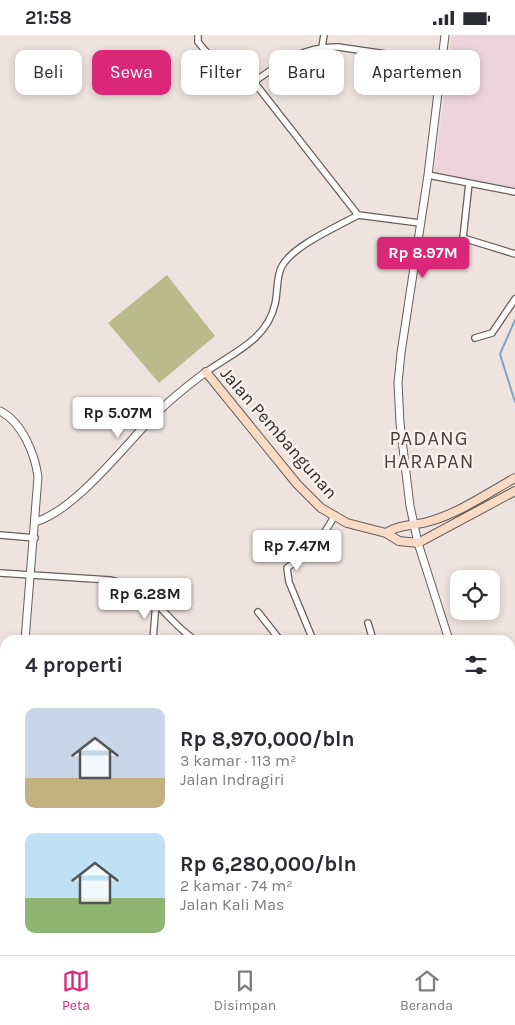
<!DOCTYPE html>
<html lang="id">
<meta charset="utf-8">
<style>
body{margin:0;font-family:Karla,sans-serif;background:#f2f2f3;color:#2b2b33;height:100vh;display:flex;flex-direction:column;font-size:19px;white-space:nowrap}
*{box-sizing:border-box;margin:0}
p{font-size:16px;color:#7c7c81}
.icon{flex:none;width:28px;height:28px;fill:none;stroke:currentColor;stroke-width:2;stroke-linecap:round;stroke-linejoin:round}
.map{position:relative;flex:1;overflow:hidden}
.side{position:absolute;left:0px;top:600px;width:515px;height:320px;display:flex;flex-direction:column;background:#fff;border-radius:15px 15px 0 0;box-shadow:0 2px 8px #0003}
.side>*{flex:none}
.banner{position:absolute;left:15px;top:15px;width:485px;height:45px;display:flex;gap:10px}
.fabs{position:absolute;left:450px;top:535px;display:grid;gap:10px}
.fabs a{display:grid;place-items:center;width:50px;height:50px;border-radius:10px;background:#fff;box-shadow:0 2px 8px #0003;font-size:25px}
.price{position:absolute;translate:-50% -42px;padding:0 11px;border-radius:5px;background:#fff;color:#222;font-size:16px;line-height:32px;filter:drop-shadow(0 1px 2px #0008)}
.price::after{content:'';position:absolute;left:50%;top:30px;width:15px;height:11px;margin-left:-8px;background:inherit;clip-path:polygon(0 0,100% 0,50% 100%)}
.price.on{background:#db2777;color:#fff}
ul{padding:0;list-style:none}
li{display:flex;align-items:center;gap:15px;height:125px;padding:0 25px}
li span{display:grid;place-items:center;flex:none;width:140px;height:100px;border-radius:10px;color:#555}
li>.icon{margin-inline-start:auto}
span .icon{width:60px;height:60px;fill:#fffc;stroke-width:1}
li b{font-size:21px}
h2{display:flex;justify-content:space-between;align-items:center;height:60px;padding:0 25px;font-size:21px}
.tag{padding:0 18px;border-radius:10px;background:#fff;box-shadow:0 2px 8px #0003;font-size:18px;line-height:45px}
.tag.on{background:#db2777;color:#fff}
.status{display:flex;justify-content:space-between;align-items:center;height:35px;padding:0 25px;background:#fff;direction:ltr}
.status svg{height:14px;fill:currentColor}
.menu{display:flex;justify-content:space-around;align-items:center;height:70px;border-top:1px solid #e1e1e2;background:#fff;font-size:14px;color:#7c7c81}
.menu a{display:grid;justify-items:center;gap:2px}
.menu .on{color:#db2777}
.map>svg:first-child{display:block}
.education{fill:#edd4dc}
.green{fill:#b9bc8a}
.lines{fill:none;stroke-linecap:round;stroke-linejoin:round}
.stream{stroke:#80a4ca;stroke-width:2}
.minor-casing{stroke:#685e5a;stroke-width:8}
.tertiary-casing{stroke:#685e5a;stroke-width:9}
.secondary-casing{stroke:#685e5a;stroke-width:10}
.minor{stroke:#fff;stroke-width:5.5}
.tertiary{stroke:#fff;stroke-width:7}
.secondary{stroke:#f9dbc5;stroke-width:8}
.labels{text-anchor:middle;stroke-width:5;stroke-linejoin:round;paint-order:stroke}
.street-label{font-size:18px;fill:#2f2b29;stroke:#fcf0eb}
.quarter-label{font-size:20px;letter-spacing:1px;fill:#4b423e;stroke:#fcf0eb}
</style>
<div class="status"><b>21:58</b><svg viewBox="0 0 49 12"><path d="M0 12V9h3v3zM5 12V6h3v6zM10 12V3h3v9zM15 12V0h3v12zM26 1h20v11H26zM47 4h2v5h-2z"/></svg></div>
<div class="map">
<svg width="515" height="920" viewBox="0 0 515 920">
<rect width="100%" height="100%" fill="#eee3de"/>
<path class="education" d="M452 0H515V155L434 140Z"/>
<path class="green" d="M167 240 215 301 159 348 108 288Z"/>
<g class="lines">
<path class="stream" d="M515 285 500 319 515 367"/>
<defs>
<path id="minor" d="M198 0V7L209 20 254 47 358 180 420 188
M322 12 324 0
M254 47C280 28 304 11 338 12L441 27
M428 140 515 157
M469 148 463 203 515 219
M475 303 492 298 515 264
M206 337C234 317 267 305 275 269 278 258 276 241 282 231 294 210 337 192 358 180
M0 500 35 503
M0 538 110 545C158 555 159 580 195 605
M258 577 280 605
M368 588 373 605
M153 605 156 567
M313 605 289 547 287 533 317 510 334 482
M0 674 5 675
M0 722 5 723
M0 790H5
M0 845 5 846
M0 892 5 893
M510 907 515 908
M191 920V915
M230 920V915
M266 920 267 915"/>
<path id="tertiary" d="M445 0 428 140 401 318 398 348 400 388 410 471 418 508 449 605
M0 376C22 387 35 419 38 442L25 605
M35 487C74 476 123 413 151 384 168 366 187 351 206 337
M510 790 515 802
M18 915V920"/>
<path id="secondary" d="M206 337 297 449 321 473 347 488 386 498 399 506 418 508 515 456
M386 498C400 489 412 491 427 487 458 479 488 458 515 443"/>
</defs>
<use href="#minor" class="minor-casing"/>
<use href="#tertiary" class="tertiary-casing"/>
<use href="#secondary" class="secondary-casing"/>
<use href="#minor" class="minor"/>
<use href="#tertiary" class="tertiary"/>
<use href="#secondary" class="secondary"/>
</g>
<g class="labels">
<g class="street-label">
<text transform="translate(279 398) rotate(49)" y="6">Jalan Pembangunan</text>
</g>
<g class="quarter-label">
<text x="429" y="410">PADANG<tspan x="429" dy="23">HARAPAN</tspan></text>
</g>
</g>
</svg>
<div class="fabs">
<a><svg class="icon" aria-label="locate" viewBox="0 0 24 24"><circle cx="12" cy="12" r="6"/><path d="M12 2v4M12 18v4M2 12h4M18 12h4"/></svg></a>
</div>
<b class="price on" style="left:423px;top:244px">Rp 8.97M</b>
<b class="price" style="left:118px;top:404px">Rp 5.07M</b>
<b class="price" style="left:297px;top:537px">Rp 7.47M</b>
<b class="price" style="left:145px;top:585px">Rp 6.28M</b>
<div class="banner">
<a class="tag">Beli</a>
<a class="tag on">Sewa</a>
<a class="tag">Filter</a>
<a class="tag">Baru</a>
<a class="tag">Apartemen</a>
</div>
<section class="side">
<h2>4 properti<svg class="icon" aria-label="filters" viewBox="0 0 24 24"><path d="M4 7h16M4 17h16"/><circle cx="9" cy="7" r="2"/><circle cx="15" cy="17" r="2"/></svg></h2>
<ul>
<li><span style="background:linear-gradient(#c9d6e8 70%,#c2b280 0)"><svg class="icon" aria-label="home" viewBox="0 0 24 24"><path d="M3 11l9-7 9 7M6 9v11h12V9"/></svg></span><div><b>Rp 8,970,000/bln</b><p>3 kamar · 113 m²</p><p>Jalan Indragiri</p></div></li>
<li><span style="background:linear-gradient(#bfe0f5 65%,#8fb573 0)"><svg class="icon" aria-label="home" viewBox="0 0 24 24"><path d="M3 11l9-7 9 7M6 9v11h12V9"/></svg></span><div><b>Rp 6,280,000/bln</b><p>2 kamar · 74 m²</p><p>Jalan Kali Mas</p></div></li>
</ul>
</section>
</div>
<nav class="menu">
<a class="on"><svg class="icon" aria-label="map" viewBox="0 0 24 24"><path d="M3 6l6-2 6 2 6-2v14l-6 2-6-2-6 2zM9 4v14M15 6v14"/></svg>Peta</a>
<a><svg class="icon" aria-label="saved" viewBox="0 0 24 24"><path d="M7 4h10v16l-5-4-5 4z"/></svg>Disimpan</a>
<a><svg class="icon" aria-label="home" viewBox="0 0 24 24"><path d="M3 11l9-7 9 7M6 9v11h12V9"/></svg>Beranda</a>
</nav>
